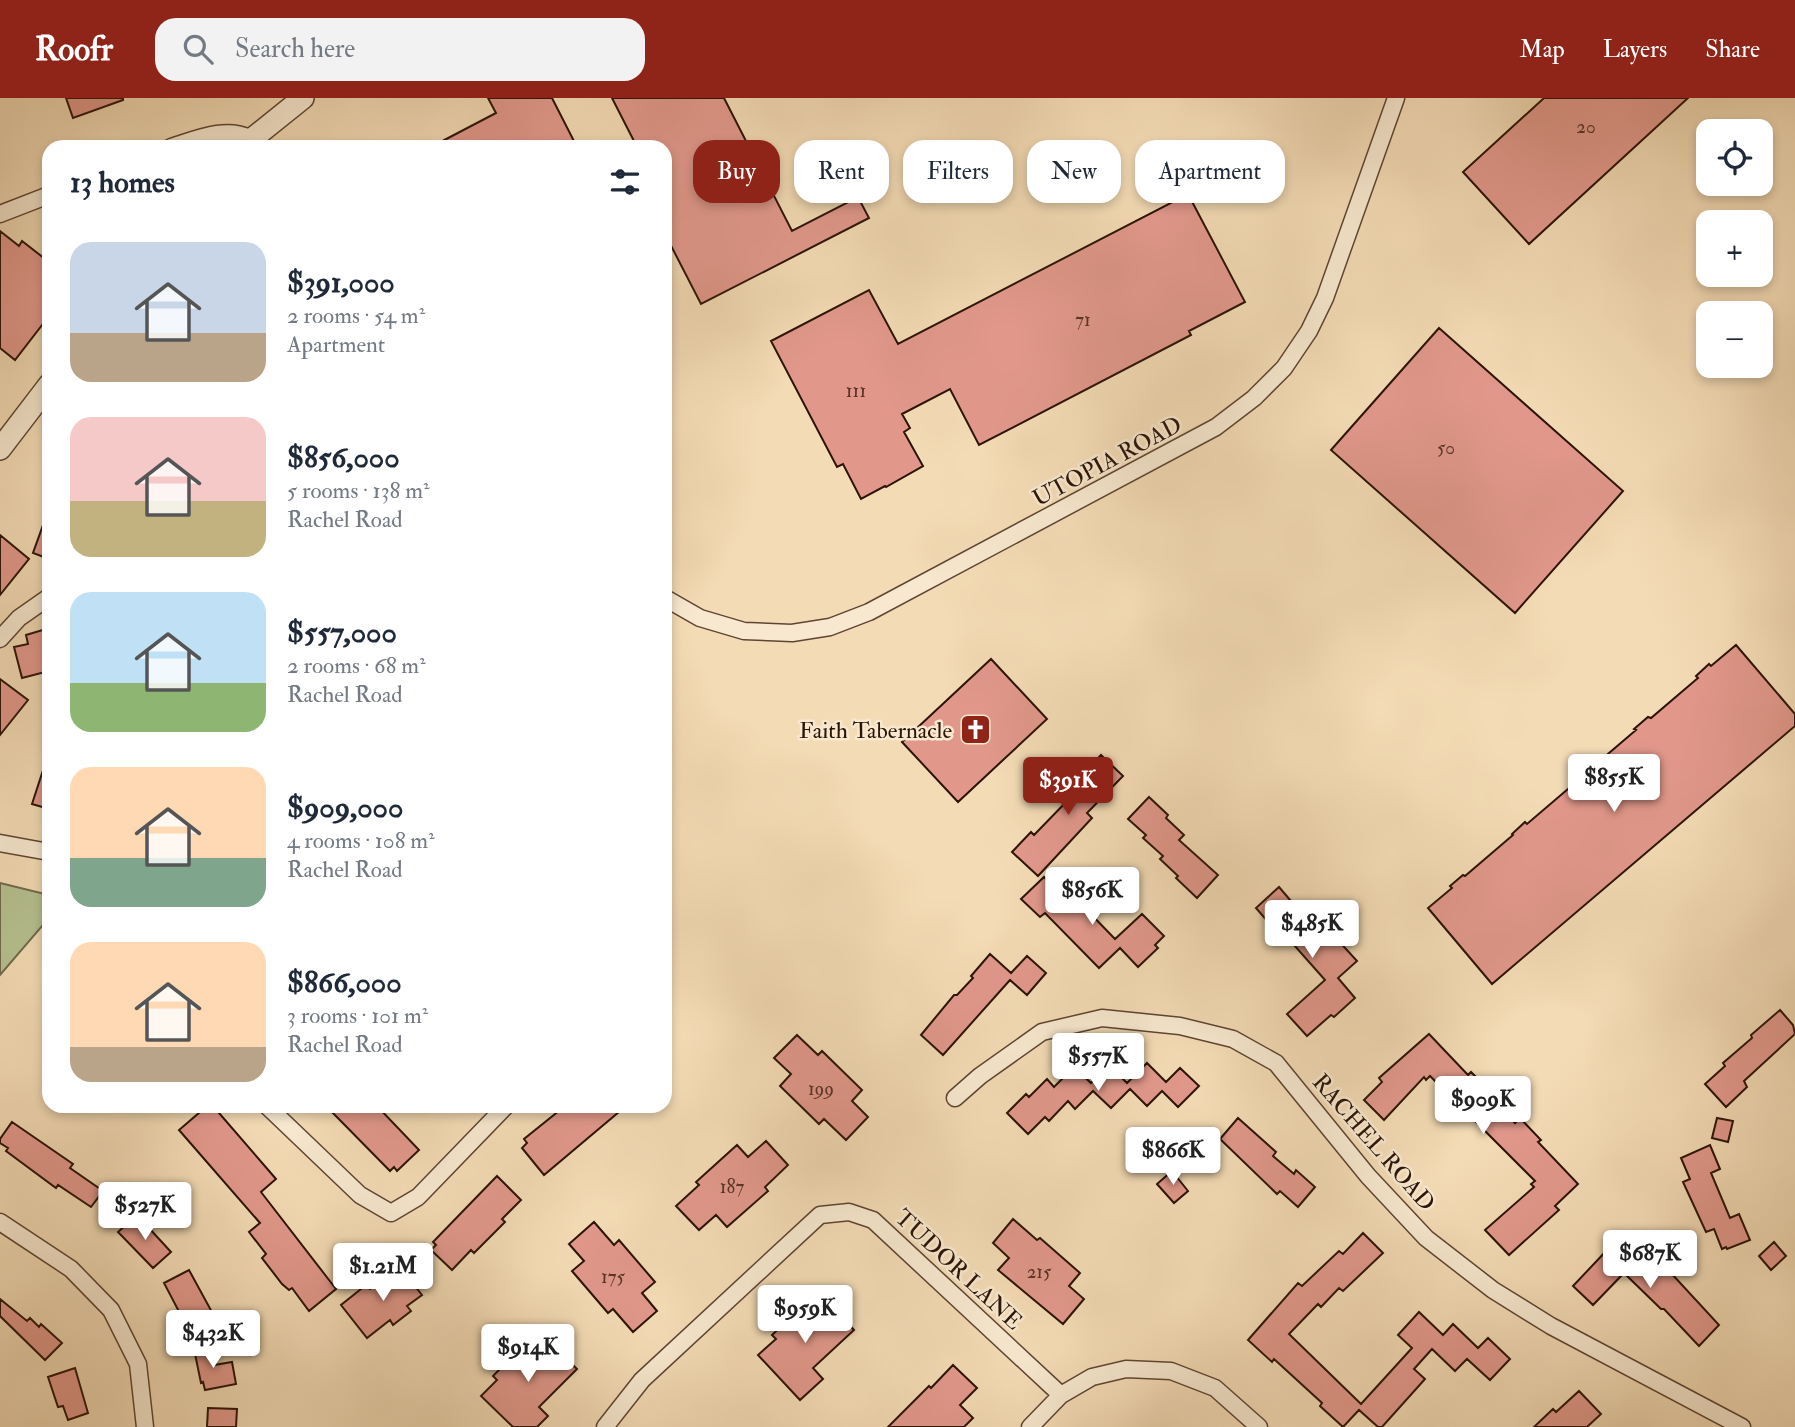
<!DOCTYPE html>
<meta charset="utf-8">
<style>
body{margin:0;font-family:"IM FELL Double Pica",serif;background:#f2f2f3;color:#1f2937;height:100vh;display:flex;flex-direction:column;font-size:26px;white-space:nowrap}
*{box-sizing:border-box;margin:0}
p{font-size:23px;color:#747a83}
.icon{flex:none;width:38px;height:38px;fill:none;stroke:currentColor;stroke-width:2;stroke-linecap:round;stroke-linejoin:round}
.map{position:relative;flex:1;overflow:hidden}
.sheet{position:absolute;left:42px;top:42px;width:630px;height:973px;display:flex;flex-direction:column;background:#fff;border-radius:21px;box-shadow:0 4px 10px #0003}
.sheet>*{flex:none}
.top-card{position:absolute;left:693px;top:42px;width:665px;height:63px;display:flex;gap:14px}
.fabs{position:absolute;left:1696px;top:21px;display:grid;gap:14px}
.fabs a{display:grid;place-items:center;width:77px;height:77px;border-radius:14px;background:#fff;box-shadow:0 4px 10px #0003;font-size:35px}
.price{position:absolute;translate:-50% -60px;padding:0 16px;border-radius:7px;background:#fff;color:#222;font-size:23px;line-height:46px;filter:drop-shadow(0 2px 4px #0008)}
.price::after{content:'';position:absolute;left:50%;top:42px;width:21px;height:16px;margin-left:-10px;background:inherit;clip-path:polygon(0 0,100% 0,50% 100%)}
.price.selected{background:#8f2418;color:#fff}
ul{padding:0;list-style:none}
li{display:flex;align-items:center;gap:21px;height:175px;padding:0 28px}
li span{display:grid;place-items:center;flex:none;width:196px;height:140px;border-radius:21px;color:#555}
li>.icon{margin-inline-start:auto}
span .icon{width:84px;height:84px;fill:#fffc;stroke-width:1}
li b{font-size:30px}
h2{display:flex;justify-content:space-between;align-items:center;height:84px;padding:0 28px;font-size:30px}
.pill{padding:0 24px;border-radius:21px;background:#fff;box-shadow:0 4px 10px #0003;font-size:24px;line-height:63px}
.pill.selected{background:#8f2418;color:#fff}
header{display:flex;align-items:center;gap:42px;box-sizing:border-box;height:98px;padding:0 35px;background:#8f2418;color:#fff}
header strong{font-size:33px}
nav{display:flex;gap:38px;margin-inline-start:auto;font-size:24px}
.search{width:490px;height:63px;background:#f2f2f3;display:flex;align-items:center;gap:18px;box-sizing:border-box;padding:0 24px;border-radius:21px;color:#747a83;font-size:26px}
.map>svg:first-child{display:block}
.green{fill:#b6c191;stroke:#716a4c;stroke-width:2}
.building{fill:#e1988b;stroke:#2c1306;stroke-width:2}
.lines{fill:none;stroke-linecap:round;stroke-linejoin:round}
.minor-casing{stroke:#5e4532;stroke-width:19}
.tertiary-casing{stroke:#5e4532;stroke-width:24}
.minor{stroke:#f7e8cf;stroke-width:16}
.tertiary{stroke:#f7e8cf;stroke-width:21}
.labels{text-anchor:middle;stroke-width:5;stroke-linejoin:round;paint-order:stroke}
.number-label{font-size:19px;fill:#593427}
.street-label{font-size:23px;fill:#2c1306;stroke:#f7e8cf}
.poi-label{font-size:23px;fill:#2c1306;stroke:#f7e8cf;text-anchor:end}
</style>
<header>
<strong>Roofr</strong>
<div class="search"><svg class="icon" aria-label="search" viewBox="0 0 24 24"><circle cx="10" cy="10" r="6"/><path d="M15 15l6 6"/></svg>Search here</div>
<nav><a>Map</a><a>Layers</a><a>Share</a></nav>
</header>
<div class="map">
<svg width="1795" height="1329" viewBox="0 0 1795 1329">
<rect width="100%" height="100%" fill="#f3dbb5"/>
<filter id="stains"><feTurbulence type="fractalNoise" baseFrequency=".00286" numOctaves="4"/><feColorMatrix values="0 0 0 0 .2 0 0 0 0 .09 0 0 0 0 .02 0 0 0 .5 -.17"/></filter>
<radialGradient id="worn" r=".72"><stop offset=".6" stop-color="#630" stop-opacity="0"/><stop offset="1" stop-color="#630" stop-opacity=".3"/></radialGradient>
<path class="green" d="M0 785 49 797V820L0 877Z"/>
<path class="building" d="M66 0H123V2L73 20Z
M488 0H552L577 49H431L496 15Z
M612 0H724L792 133 858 99 869 120 701 206 665 136V49H637Z
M1544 0H1688L1529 146 1463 74Z
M1188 96 1245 204 1189 233 1191 237 979 347 950 291 902 316 910 330 904 334 923 368 886 389 885 388 861 401 843 366 837 369 771 243 869 192 898 246Z
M0 133 19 148 22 143 49 164V218L15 262 0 250Z
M1439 230 1623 393 1515 515 1331 352Z
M47 416H49V461L33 455Z
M0 437 29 461 0 497Z
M46 531 49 542V573L22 580 14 549 28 546 26 537Z
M1736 547 1795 616V628L1492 886 1428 810 1452 790 1450 788 1463 777 1465 778 1513 737 1512 736 1525 724 1527 726 1575 685 1573 683 1587 672 1588 673 1636 632 1634 631 1648 619 1651 620 1698 580 1696 578 1709 566 1711 568Z
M991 561 1047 621 958 704 902 644Z
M0 581 28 602 0 637Z
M1101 657 1123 678 1087 715 1092 720 1038 778 1012 754 1031 734 1034 737 1069 701 1064 696Z
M46 663H49V711L32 706Z
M1149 699 1168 717 1166 720 1184 737 1179 742 1218 777 1197 800 1176 780 1178 778 1160 761 1163 758 1143 740 1146 737 1128 721Z
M1044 779 1061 796 1064 793 1083 812 1085 810 1115 841 1142 816 1164 838 1155 847 1158 850 1138 869 1120 850 1099 870 1045 815 1040 819 1021 801Z
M1279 789 1296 809 1299 806 1333 844 1337 841 1357 863 1338 880 1355 900 1334 919 1331 917 1307 938 1287 916 1325 882 1279 830 1276 833 1256 810Z
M990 856 1011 875 1027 858 1046 875 1027 897 1010 882 943 957 921 937 954 897H957L973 880 971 878Z
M1780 912 1793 927 1795 936 1744 983 1747 989 1726 1009 1705 986 1725 968 1723 965 1752 940 1751 937Z
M1429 936 1468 977 1471 974 1496 999 1493 1002 1515 1025 1520 1020 1541 1042 1538 1044 1578 1086 1555 1108 1559 1112 1509 1157 1485 1132 1534 1089 1531 1086 1535 1083 1430 978 1426 982 1424 979 1384 1022 1364 1002 1382 984 1379 980Z
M797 937 818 957 822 953 862 992 852 1003 868 1019 846 1042 824 1021 819 1026 780 988 791 976 774 960Z
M1147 965 1166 984 1180 970 1199 988 1178 1009 1162 993 1147 1008 1130 991 1111 1010 1093 993 1075 1011 1068 1003 1049 1023 1045 1019 1028 1036 1007 1015 1026 996 1029 999 1047 981 1054 989 1074 969 1091 985 1109 967 1127 985Z
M207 1008H213L276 1081 261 1094 336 1191 309 1213 292 1190 289 1192 282 1186 262 1160 266 1156 249 1134 260 1125 179 1032Z
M326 1008H377L419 1052 397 1073 394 1069 390 1073Z
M565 1008H626L544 1077 522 1050 527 1045 524 1041Z
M1238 1020 1276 1054 1273 1058 1294 1076 1296 1072 1315 1089 1298 1109 1280 1093 1277 1096 1220 1041Z
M1717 1020 1733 1023 1728 1044 1712 1040Z
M12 1024 73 1066 70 1070 103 1093 91 1109 58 1087 56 1090 6 1053 8 1050 0 1045V1041Z
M766 1043 788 1067 765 1089 768 1093 727 1129 716 1117 699 1132 676 1108 699 1087 696 1084 737 1047 748 1059Z
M1710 1047 1720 1071 1711 1075 1730 1120 1739 1116 1750 1142 1727 1151 1726 1149 1722 1151 1714 1131 1706 1134 1683 1084 1690 1081 1681 1060Z
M1172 1073 1188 1093 1174 1105 1157 1086Z
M497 1078 521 1102 502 1121 505 1124 474 1155 471 1152 452 1172 431 1152 436 1147 433 1144Z
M137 1117 171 1154 153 1170 118 1134Z
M1013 1121 1037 1142 1040 1140 1080 1175 1069 1188 1084 1201 1063 1226 998 1172 1009 1160 993 1145Z
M594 1124 614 1147 619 1142 655 1184 642 1195 657 1213 633 1234 613 1211 608 1215 572 1173 584 1163 569 1146Z
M1363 1135 1383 1155 1343 1193 1339 1190 1321 1209 1318 1206 1289 1236 1361 1306 1412 1250 1398 1237 1419 1214 1443 1237 1453 1226 1478 1250 1488 1240 1510 1261 1490 1282 1467 1261 1455 1273 1432 1251 1414 1271 1425 1281 1382 1329H1378L1359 1312 1343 1329 1320 1308 1322 1305 1274 1261 1272 1264 1248 1242 1298 1185 1302 1188 1339 1153 1343 1156Z
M1774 1144 1786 1158 1771 1172 1759 1158Z
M1647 1149 1719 1227 1699 1248 1664 1211H1661L1624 1175 1593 1207 1573 1188 1609 1150 1629 1168Z
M189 1172 213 1216 187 1229 164 1185Z
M403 1172 405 1174 408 1172 418 1185 415 1188 422 1197 407 1208 411 1213 393 1227 390 1222 367 1240 341 1207 366 1187 370 1191 385 1180 388 1184Z
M810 1198 826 1214 832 1208 854 1232 813 1270 823 1281 800 1302 758 1257 776 1241 772 1237 790 1220 788 1218Z
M0 1201 27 1223 30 1220 39 1229 41 1226 62 1245 45 1262 0 1218Z
M531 1239 546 1255 553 1248 577 1271 539 1309 548 1318 537 1329H513L481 1298 497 1282 493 1278Z
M211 1248 214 1267 232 1264 236 1286 205 1292 203 1284 201 1285 194 1251Z
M953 1267 977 1290 960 1307 973 1320 964 1329H888L929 1288 931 1290Z
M75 1270 88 1315 68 1322 63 1308 58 1309 48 1279Z
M1579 1293 1601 1316 1587 1329H1534L1553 1311 1556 1314Z
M208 1310 237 1311 236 1329H207Z"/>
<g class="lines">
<defs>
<path id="minor" d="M171 49C197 41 225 28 250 40
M0 116 49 97
M665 500 700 520 744 533 792 535 830 529 869 514 1216 329 1254 300 1284 270 1309 233 1325 200 1396 0
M0 541 19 520 49 499
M0 745 49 754
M955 1000 980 978 1042 934 1102 920 1180 928 1233 941 1276 965 1368 1078 1426 1140 1493 1192 1551 1228 1742 1329
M267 1008 360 1097 391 1115 418 1099 506 1008
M0 1124 71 1171 111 1212 138 1266 145 1329
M605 1329 642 1282 820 1117 849 1114 873 1122 1061 1297 1092 1279 1126 1271 1171 1273 1215 1290 1259 1329
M1030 1329 1061 1297"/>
<path id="tertiary" d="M242 49 303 0
M0 351 49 287"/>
</defs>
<use href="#minor" class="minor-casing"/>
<use href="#tertiary" class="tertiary-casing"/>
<use href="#minor" class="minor"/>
<use href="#tertiary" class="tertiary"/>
</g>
<defs>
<symbol id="church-square" viewBox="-11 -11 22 22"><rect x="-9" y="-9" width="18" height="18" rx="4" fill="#8f2418" stroke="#f7e8cf"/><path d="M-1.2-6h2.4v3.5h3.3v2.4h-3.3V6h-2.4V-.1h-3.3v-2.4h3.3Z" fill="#fff"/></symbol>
</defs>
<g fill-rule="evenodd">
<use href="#church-square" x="958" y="614" width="35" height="35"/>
</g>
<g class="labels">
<g class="number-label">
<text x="1586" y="35">20</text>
<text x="1083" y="228">71</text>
<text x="856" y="299">111</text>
<text x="1446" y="356">50</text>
<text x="821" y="997">199</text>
<text x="732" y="1095">187</text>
<text x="1039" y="1180">215</text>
<text x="613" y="1185">175</text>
</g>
<g class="street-label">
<text transform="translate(1107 363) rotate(-28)" y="8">UTOPIA ROAD</text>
<text transform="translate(1374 1044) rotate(49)" y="8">RACHEL ROAD</text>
<text transform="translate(959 1171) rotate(43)" y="8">TUDOR LANE</text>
</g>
<g class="poi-label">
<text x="952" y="640">Faith Tabernacle</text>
</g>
</g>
<rect width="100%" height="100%" filter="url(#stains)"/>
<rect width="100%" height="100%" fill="url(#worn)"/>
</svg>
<div class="fabs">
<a><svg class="icon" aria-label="locate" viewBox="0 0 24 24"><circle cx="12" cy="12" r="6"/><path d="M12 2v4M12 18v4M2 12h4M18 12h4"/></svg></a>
<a>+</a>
<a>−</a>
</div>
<b class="price" style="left:1614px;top:716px">$855K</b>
<b class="price selected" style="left:1068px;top:719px">$391K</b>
<b class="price" style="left:1092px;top:829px">$856K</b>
<b class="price" style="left:1312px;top:862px">$485K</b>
<b class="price" style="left:1098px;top:995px">$557K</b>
<b class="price" style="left:1483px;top:1038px">$909K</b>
<b class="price" style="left:1173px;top:1089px">$866K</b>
<b class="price" style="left:145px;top:1144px">$527K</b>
<b class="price" style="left:1650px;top:1192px">$687K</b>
<b class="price" style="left:383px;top:1205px">$1.21M</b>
<b class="price" style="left:805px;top:1247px">$959K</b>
<b class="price" style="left:213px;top:1272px">$432K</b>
<b class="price" style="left:528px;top:1286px">$914K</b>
<div class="top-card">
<a class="pill selected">Buy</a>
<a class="pill">Rent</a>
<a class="pill">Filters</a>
<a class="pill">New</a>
<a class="pill">Apartment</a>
</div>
<section class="sheet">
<h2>13 homes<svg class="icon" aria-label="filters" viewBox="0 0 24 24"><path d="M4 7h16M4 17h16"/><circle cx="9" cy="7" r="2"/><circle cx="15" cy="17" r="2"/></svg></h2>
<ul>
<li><span style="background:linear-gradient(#c9d6e8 65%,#b9a48a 0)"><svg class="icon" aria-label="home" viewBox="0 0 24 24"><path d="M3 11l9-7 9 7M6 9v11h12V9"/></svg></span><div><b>$391,000</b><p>2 rooms · 54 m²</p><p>Apartment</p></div></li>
<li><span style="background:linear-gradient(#f6c9c9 60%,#c2b280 0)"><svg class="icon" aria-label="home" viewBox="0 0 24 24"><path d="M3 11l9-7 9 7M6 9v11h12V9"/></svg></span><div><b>$856,000</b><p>5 rooms · 138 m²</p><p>Rachel Road</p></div></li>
<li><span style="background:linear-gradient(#bfe0f5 65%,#8fb573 0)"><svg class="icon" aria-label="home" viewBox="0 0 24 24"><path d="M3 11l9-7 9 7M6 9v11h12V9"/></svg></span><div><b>$557,000</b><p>2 rooms · 68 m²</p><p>Rachel Road</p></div></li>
<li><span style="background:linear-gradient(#ffd9b3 65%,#7fa58c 0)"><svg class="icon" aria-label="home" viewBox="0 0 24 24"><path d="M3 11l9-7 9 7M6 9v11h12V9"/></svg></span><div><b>$909,000</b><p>4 rooms · 108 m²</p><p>Rachel Road</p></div></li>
<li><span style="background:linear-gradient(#ffd9b3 75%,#b9a48a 0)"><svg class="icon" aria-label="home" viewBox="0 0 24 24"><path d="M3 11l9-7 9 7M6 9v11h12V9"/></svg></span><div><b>$866,000</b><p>3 rooms · 101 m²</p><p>Rachel Road</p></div></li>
</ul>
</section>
</div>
